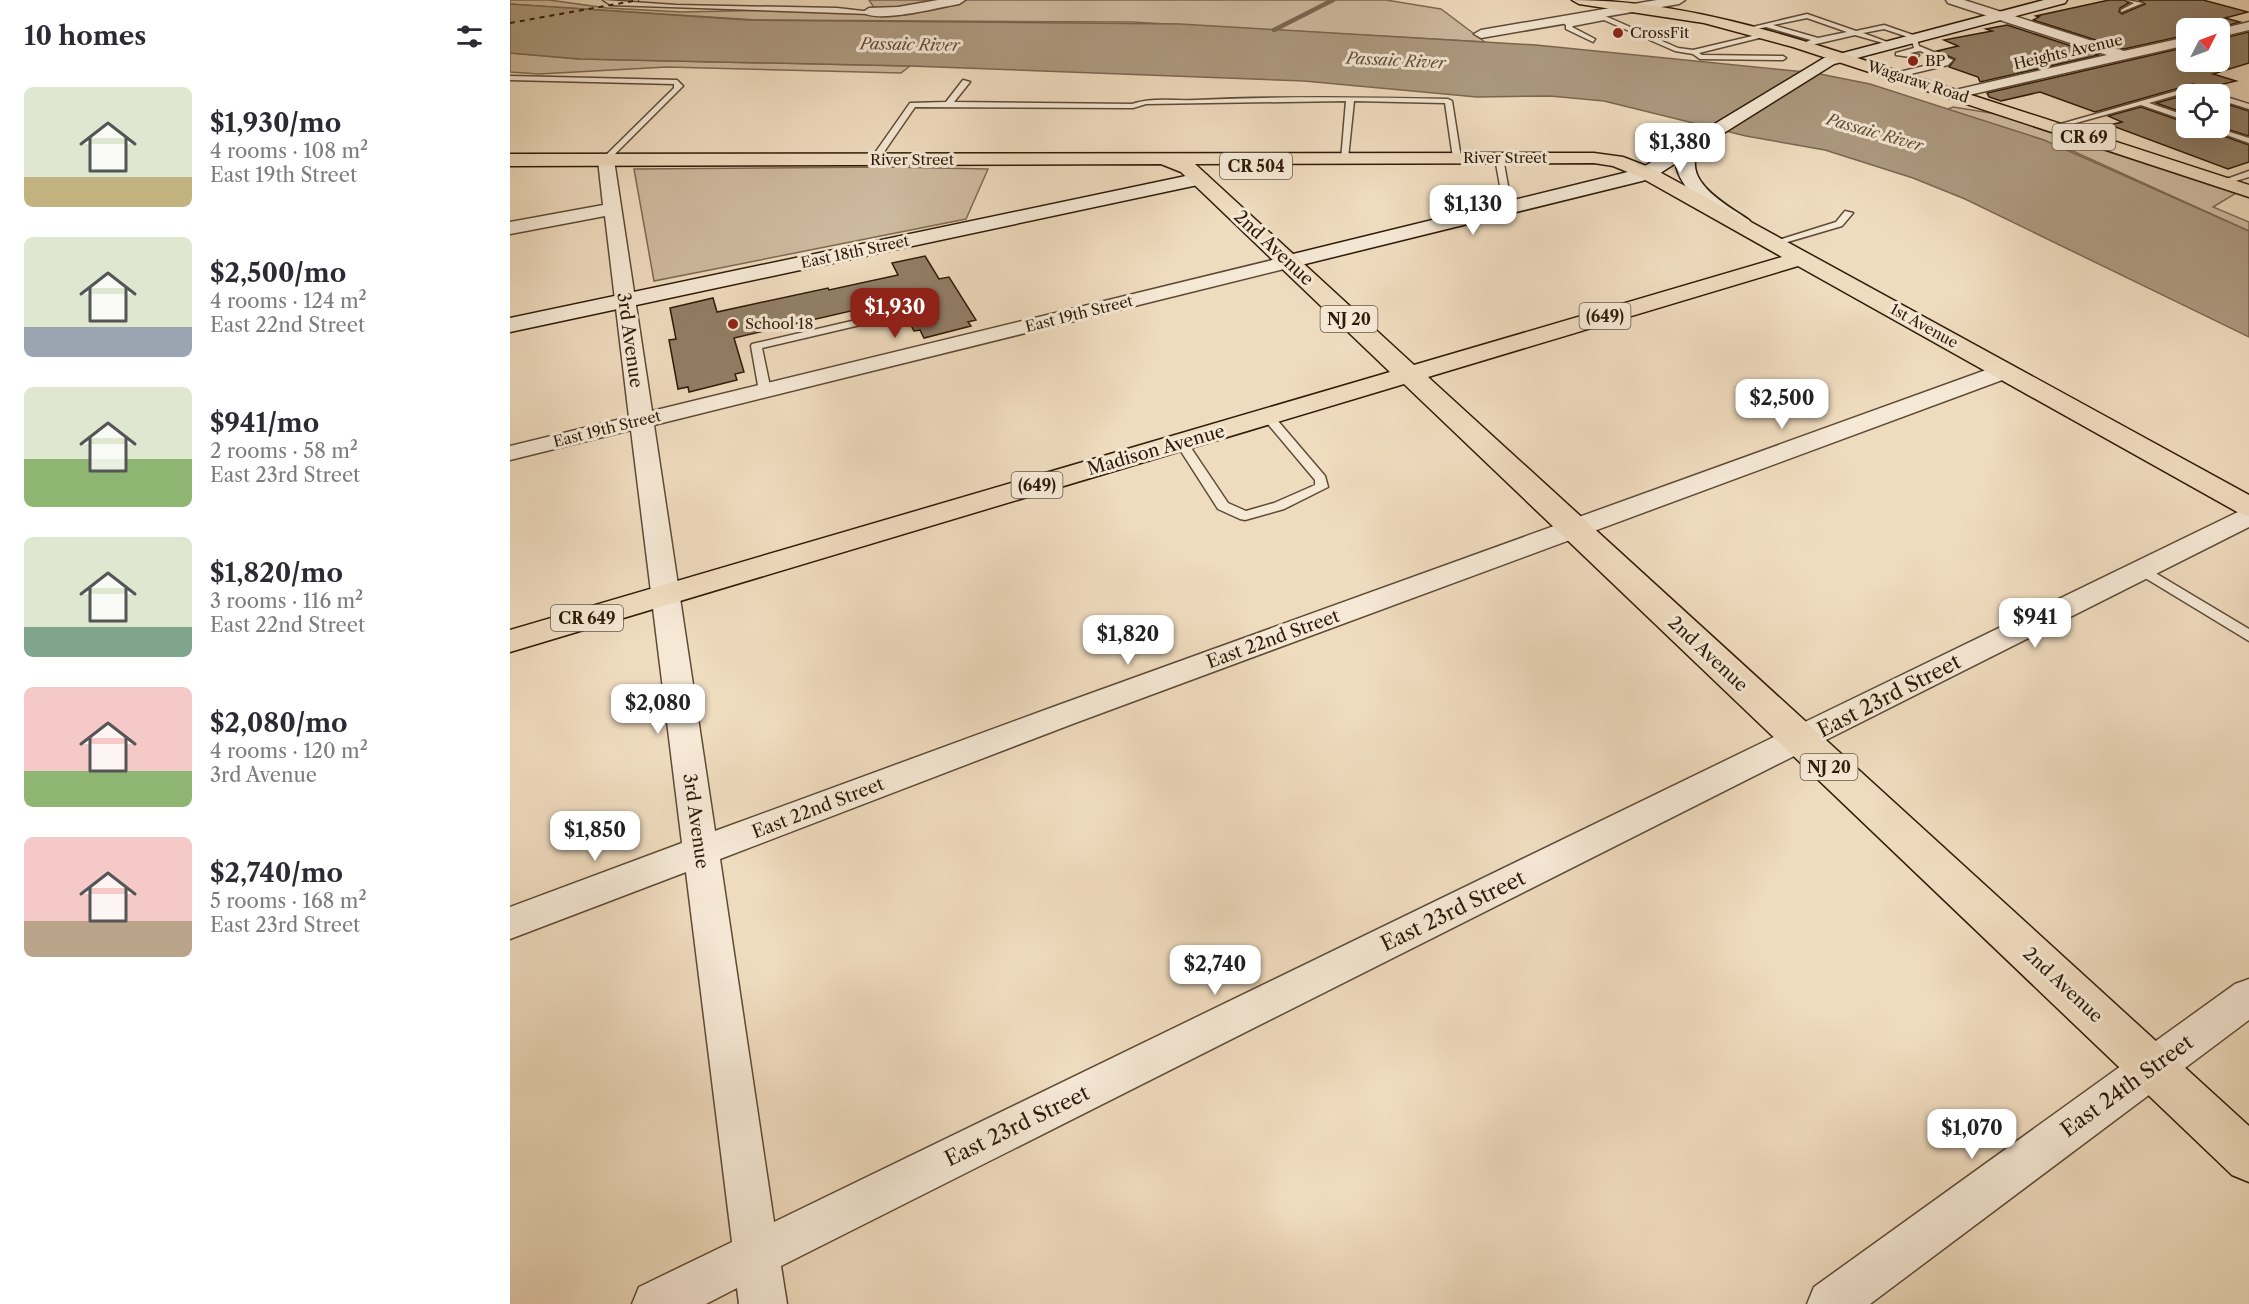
<!DOCTYPE html>
<meta charset="utf-8">
<style>
body{margin:0;font-family:"Libre Caslon Text",serif;background:#f2f2f3;color:#2b2b33;height:100vh;display:flex;flex-direction:column;font-size:22px;white-space:nowrap}
*{box-sizing:border-box;margin:0}
p{font-size:20px;color:#7c7c81}
.icon{flex:none;width:33px;height:33px;fill:none;stroke:currentColor;stroke-width:2;stroke-linecap:round;stroke-linejoin:round}
.map{position:relative;flex:1;overflow:hidden}
.sheet{display:flex;flex-direction:column;background:#fff;width:510px}
.sheet>*{flex:none}
.needle{width:39px;rotate:48deg}
.tools{position:absolute;left:1666px;top:18px;display:grid;gap:12px}
.tools a{display:grid;place-items:center;width:54px;height:54px;border-radius:9px;background:#fff;box-shadow:0 6px 24px #0002;font-size:30px}
.price{position:absolute;translate:-50% -51px;padding:0 14px;border-radius:12px;background:#fff;color:#222;font-size:20px;line-height:39px;filter:drop-shadow(0 2px 3px #0008)}
.price::after{content:'';position:absolute;left:50%;top:36px;width:18px;height:14px;margin-left:-9px;background:inherit;clip-path:polygon(0 0,100% 0,50% 100%)}
.price.current{background:#8f2418;color:#fff}
ul{padding:0;list-style:none}
li{display:flex;align-items:center;gap:18px;height:150px;padding:0 24px}
li span{display:grid;place-items:center;flex:none;width:168px;height:120px;border-radius:9px;color:#555}
li>.icon{margin-inline-start:auto}
span .icon{width:72px;height:72px;fill:#fffc;stroke-width:1}
li b{font-size:26px}
h2{display:flex;justify-content:space-between;align-items:center;height:72px;padding:0 24px;font-size:26px}
main{display:flex;flex:1;min-height:0}
.map>svg:first-child{display:block}
.green{fill:#ceba9f;stroke:#7e6a54;stroke-width:1.5}
.water{fill:#ad9a80;stroke:#7a6750;stroke-width:1.5}
.lines{fill:none;stroke-linecap:round;stroke-linejoin:round}
.stream{stroke:#7a6750;stroke-width:4.5}
.building{fill:#927f67;stroke:#2e1b08;stroke-width:1.5}
.lane-casing{stroke:#5e4b36;stroke-width:3}
.street-casing{stroke:#5e4b36;stroke-width:3}
.secondary-casing{stroke:#2e1b08;stroke-width:3}
.primary-casing{stroke:#2e1b08;stroke-width:3}
.lane{fill:#f5e8d5;fill-rule:evenodd}
.street{fill:#f5e8d5;fill-rule:evenodd}
.secondary{fill:#f5e8d5;fill-rule:evenodd}
.primary{fill:#efdbbe;fill-rule:evenodd}
.rail{stroke:#2e1b08;stroke-width:2;stroke-dasharray:5 5;stroke-linecap:butt}
.poi-dot{fill:#8f2418;stroke:#f5e8d5;stroke-width:2}
.labels{text-anchor:middle;stroke-width:6;stroke-linejoin:round;paint-order:stroke}
.far-poi-label{font-size:15px;fill:#2e1b08;stroke:#f5e8d5;text-anchor:start}
.far-street-label{font-size:15px;fill:#2e1b08;stroke:#f5e8d5}
.far-water-label{font-size:16px;font-style:italic;fill:#614e38;stroke:#f5e8d5}
.shield{fill:#f5e8d5;stroke:#6a5846;stroke-width:1.5}
.shield-label{font-size:16px;font-weight:bold;fill:#2e1b08}
.street-label{font-size:18px;fill:#2e1b08;stroke:#f5e8d5}
.near-street-label{font-size:21px;fill:#2e1b08;stroke:#f5e8d5}
</style>
<main>
<section class="sheet">
<h2>10 homes<svg class="icon" aria-label="filters" viewBox="0 0 24 24"><path d="M4 7h16M4 17h16"/><circle cx="9" cy="7" r="2"/><circle cx="15" cy="17" r="2"/></svg></h2>
<ul>
<li><span style="background:linear-gradient(#dfe7d0 75%,#c2b280 0)"><svg class="icon" aria-label="home" viewBox="0 0 24 24"><path d="M3 11l9-7 9 7M6 9v11h12V9"/></svg></span><div><b>$1,930/mo</b><p>4 rooms · 108 m²</p><p>East 19th Street</p></div></li>
<li><span style="background:linear-gradient(#dfe7d0 75%,#9aa5b1 0)"><svg class="icon" aria-label="home" viewBox="0 0 24 24"><path d="M3 11l9-7 9 7M6 9v11h12V9"/></svg></span><div><b>$2,500/mo</b><p>4 rooms · 124 m²</p><p>East 22nd Street</p></div></li>
<li><span style="background:linear-gradient(#dfe7d0 60%,#8fb573 0)"><svg class="icon" aria-label="home" viewBox="0 0 24 24"><path d="M3 11l9-7 9 7M6 9v11h12V9"/></svg></span><div><b>$941/mo</b><p>2 rooms · 58 m²</p><p>East 23rd Street</p></div></li>
<li><span style="background:linear-gradient(#dfe7d0 75%,#7fa58c 0)"><svg class="icon" aria-label="home" viewBox="0 0 24 24"><path d="M3 11l9-7 9 7M6 9v11h12V9"/></svg></span><div><b>$1,820/mo</b><p>3 rooms · 116 m²</p><p>East 22nd Street</p></div></li>
<li><span style="background:linear-gradient(#f6c9c9 70%,#8fb573 0)"><svg class="icon" aria-label="home" viewBox="0 0 24 24"><path d="M3 11l9-7 9 7M6 9v11h12V9"/></svg></span><div><b>$2,080/mo</b><p>4 rooms · 120 m²</p><p>3rd Avenue</p></div></li>
<li><span style="background:linear-gradient(#f6c9c9 70%,#b9a48a 0)"><svg class="icon" aria-label="home" viewBox="0 0 24 24"><path d="M3 11l9-7 9 7M6 9v11h12V9"/></svg></span><div><b>$2,740/mo</b><p>5 rooms · 168 m²</p><p>East 23rd Street</p></div></li>
</ul>
</section>
<div class="map">
<svg width="1739" height="1304" viewBox="0 0 1739 1304">
<rect width="100%" height="100%" fill="#efdbbe"/>
<filter id="stains"><feTurbulence type="fractalNoise" baseFrequency=".00333" numOctaves="4"/><feColorMatrix values="0 0 0 0 .2 0 0 0 0 .09 0 0 0 0 .02 0 0 0 .5 -.17"/></filter>
<radialGradient id="worn" r=".72"><stop offset=".6" stop-color="#630" stop-opacity="0"/><stop offset="1" stop-color="#630" stop-opacity=".3"/></radialGradient>
<path class="green" d="M0 0H39L97 8 172 12 271 10 369 15 359 0H876L931 9 975 42 622 22 247 20 11 5 0 4Z
M0 53 70 59 400 66 391 73 157 67 29 74 0 72Z
M1443 107 1519 119 1733 189 1703 207 1739 222V231L1565 152 1502 130 1435 110Z
M379 167 478 169 456 219 144 281 124 169Z"/>
<path class="water" d="M0 4 237 20 670 24 1026 45 1305 73 1360 84 1534 140 1739 231V337L1455 199 1403 178 1315 150 1236 136 1094 101 1040 96 967 97 794 81 400 66 70 59 0 53Z"/>
<g class="lines">
<path class="stream" d="M764 30 823 0"/>
</g>
<path class="building" d="M1599 0H1614L1619 3 1610 8 1609 12 1612 14 1635 4 1629 0H1693L1738 12 1715 18 1730 22 1708 28H1677V35L1614 49 1523 20 1529 17 1526 16Z
M1497 25 1589 55 1470 82 1468 77 1439 67 1445 59 1427 51 1448 46 1434 40 1482 31 1476 29Z
M1739 32V63L1703 74 1726 81 1697 88 1683 84 1585 112 1530 92 1491 101 1479 97 1477 93 1677 47V62H1710V39Z
M1683 93 1688 94H1677V114L1646 103Z
M1710 102 1739 111V136L1710 127Z
M1631 107 1677 123V128H1695L1696 130 1739 145V162L1718 169 1600 125 1612 122 1598 116Z
M415 256 429 279 439 277 466 320 458 322 461 326 414 338 410 330 404 331 388 300 224 338 234 372 225 374 227 380 179 392 178 387 168 389 159 340 166 339 160 308 203 298 207 312 318 288 319 290 388 275 382 263Z"/>
<g class="lines">
<defs>
<path id="lane" d="M93 0 166 5 327 8 362 12 359 14 101 5Z
M1616 0 1633 3 1611 12V10L1624 3Z
M1086 12 1168 48 1183 50 1255 33 1257 36 1189 53 1192 55 1273 56 1276 58 1273 60 1190 59 1183 54 1165 51 1094 20 1063 26 1062 27 1085 39 1083 42 1056 29V25L1049 20 1052 18 1061 22 1088 17 1083 14Z
M1297 14 1346 31 1374 25 1406 36 1409 46 1443 60 1438 65 1388 77 1385 73 1435 61 1410 51 1400 53 1409 55 1407 58 1386 55V53L1404 48 1401 38 1374 29 1353 33 1380 43V45L1345 35 1293 47 1291 44 1301 40 1256 27 1237 31 1234 29ZM1297 18 1337 32 1308 38 1263 25Z
M0 76 167 80 173 86 96 163 93 162V158L164 88V84L0 80Z
M453 80 460 82 444 102 622 104C643 97 665 101 686 100 770 96 854 97 938 99L942 101 951 158 947 160 943 158 935 103 844 101 838 158 831 160 836 101 636 104 623 108 405 107 367 162H361L360 160 400 103 436 102Z
M1684 86 1707 94H1697L1684 90 1639 103 1677 116V121L1631 105 1544 129 1540 127Z
M1710 95 1739 104V109L1710 100Z
M1697 128H1707L1739 138V143Z
M989 156 993 158 1002 208 998 211 994 208 985 158Z
M1739 171V177L1712 185 1708 182Z
M1335 211 1343 213 1332 226 1264 246 1259 243 1326 222Z
M372 314 376 315V319L252 348 261 391 255 394 249 391 241 346 242 344Z
M758 413 762 414 815 476 818 487 774 509 735 520 730 519 708 509 665 442 667 439H675L718 503 736 511 764 503 805 485V480L752 417Z
M1632 565 1739 629V641L1627 573 1625 570Z"/>
<path id="street" d="M428 0H455L449 4C430 7 366 24 353 12L359 8 388 7Z
M1147 0H1175L1169 4 971 38 964 34 971 30Z
M1436 0H1454L1614 51 1677 37V45L1446 98 1441 97 1439 94 1441 91 1597 55 1438 3Z
M1739 22V30L1710 37V29Z
M96 155 104 160 142 411 779 256 786 258 789 262 786 266 144 425 205 831 543 707 1487 366 1495 364 1503 366 1506 371 1503 376 565 723 210 859 264 1222 1730 511 1739 509V527L271 1266 277 1304H229L227 1288 196 1304H122L129 1287 222 1242 176 872 0 939V907L172 843 121 430 0 460V446L119 417 95 216 0 234V222L93 205 88 160Z
M1739 979V1020L1360 1304H1297L1304 1287 1725 984Z"/>
<path id="secondary" d="M1534 0H1557L1555 3 1324 64 1190 148C1169 180 1217 205 1239 220L1242 224 1239 228C1216 234 1166 187 1166 163L1144 177 1132 181 779 268 771 267 768 262 771 257 1130 169 1314 58Z
M690 173 697 175 699 179 697 183 0 332V318Z"/>
<path id="primary" d="M1062 0C1181 0 1295 41 1406 77 1517 113 1628 149 1739 185V197L1283 47 1194 23 1069 4Z
M1084 153 1113 157 1144 169 1739 495V516L1729 513 1288 266 918 377 1739 1126V1182L1722 1175 894 384 0 652V630L880 372 671 172 651 164 0 166V154ZM1084 163 1103 166 1130 177 1272 257 904 365 685 164Z"/>
</defs>
<use href="#lane" class="lane-casing"/>
<use href="#street" class="street-casing"/>
<use href="#secondary" class="secondary-casing"/>
<use href="#primary" class="primary-casing"/>
<use href="#lane" class="lane"/>
<use href="#street" class="street"/>
<use href="#secondary" class="secondary"/>
<use href="#primary" class="primary"/>
<path class="rail" d="M0 23 129 0"/>
</g>
<g class="poi-dot">
<circle cx="1108" cy="33" r="6"/>
<circle cx="1403" cy="61" r="6"/>
<circle cx="223" cy="324" r="6"/>
</g>
<g class="labels">
<g class="far-poi-label">
<text x="1120" y="38">CrossFit</text>
<text x="1415" y="66">BP</text>
<text x="235" y="329">School 18</text>
</g>
<g class="far-street-label">
<text transform="translate(1558 52) rotate(-13)" y="5">Heights Avenue</text>
<text transform="translate(1408 82) rotate(18)" y="5">Wagaraw Road</text>
<text x="995" y="163">River Street</text>
<text x="402" y="165">River Street</text>
<text transform="translate(345 252) rotate(-12)" y="5">East 18th Street</text>
<text transform="translate(569 314) rotate(-14)" y="5">East 19th Street</text>
<text transform="translate(1414 326) rotate(29)" y="5">1st Avenue</text>
<text transform="translate(97 429) rotate(-14)" y="5">East 19th Street</text>
</g>
<g class="far-water-label">
<text transform="translate(400 44) rotate(1)" y="6">Passaic River</text>
<text transform="translate(886 60) rotate(3)" y="6">Passaic River</text>
<text transform="translate(1365 132) rotate(16)" y="6">Passaic River</text>
</g>
<g class="shield">
<rect x="1542.5" y="124" width="63" height="26" rx="4.5"/>
<rect x="710" y="153" width="72" height="26" rx="4.5"/>
<rect x="1069.5" y="303" width="51" height="26" rx="4.5"/>
<rect x="810.5" y="306" width="57" height="26" rx="4.5"/>
<rect x="501.5" y="472" width="51" height="26" rx="4.5"/>
<rect x="41" y="605" width="72" height="26" rx="4.5"/>
<rect x="1290.5" y="754" width="57" height="26" rx="4.5"/>
</g>
<g class="shield-label">
<text x="1574" y="143">CR 69</text>
<text x="746" y="172">CR 504</text>
<text x="1095" y="322">(649)</text>
<text x="839" y="325">NJ 20</text>
<text x="527" y="491">(649)</text>
<text x="77" y="624">CR 649</text>
<text x="1319" y="773">NJ 20</text>
</g>
<g class="street-label">
<text transform="translate(764 248) rotate(43)" y="6">2nd Avenue</text>
<text transform="translate(120 340) rotate(82)" y="6">3rd Avenue</text>
<text transform="translate(646 450) rotate(-16)" y="6">Madison Avenue</text>
<text transform="translate(763 639) rotate(-20)" y="6">East 22nd Street</text>
<text transform="translate(1198 654) rotate(43)" y="6">2nd Avenue</text>
<text transform="translate(308 808) rotate(-21)" y="6">East 22nd Street</text>
<text transform="translate(186 821) rotate(82)" y="6">3rd Avenue</text>
<text transform="translate(1553 985) rotate(43)" y="6">2nd Avenue</text>
</g>
<g class="near-street-label">
<text transform="translate(1379 696) rotate(-27)" y="7">East 23rd Street</text>
<text transform="translate(943 911) rotate(-26)" y="7">East 23rd Street</text>
<text transform="translate(1617 1086) rotate(-36)" y="7">East 24th Street</text>
<text transform="translate(507 1126) rotate(-26)" y="7">East 23rd Street</text>
</g>
</g>
<rect width="100%" height="100%" filter="url(#stains)"/>
<rect width="100%" height="100%" fill="url(#worn)"/>
</svg>
<div class="tools">
<a><svg class="needle" viewBox="-14 -14 28 28"><path d="M0-13l5 13h-10z" fill="#e53935"/><path d="M0 13l5-13h-10z" fill="#7c7c81"/></svg></a>
<a><svg class="icon" aria-label="locate" viewBox="0 0 24 24"><circle cx="12" cy="12" r="6"/><path d="M12 2v4M12 18v4M2 12h4M18 12h4"/></svg></a>
</div>
<b class="price" style="left:1170px;top:174px">$1,380</b>
<b class="price" style="left:963px;top:236px">$1,130</b>
<b class="price current" style="left:385px;top:339px">$1,930</b>
<b class="price" style="left:1272px;top:430px">$2,500</b>
<b class="price" style="left:1525px;top:649px">$941</b>
<b class="price" style="left:618px;top:666px">$1,820</b>
<b class="price" style="left:148px;top:735px">$2,080</b>
<b class="price" style="left:85px;top:862px">$1,850</b>
<b class="price" style="left:705px;top:996px">$2,740</b>
<b class="price" style="left:1462px;top:1160px">$1,070</b>
</div>
</main>
